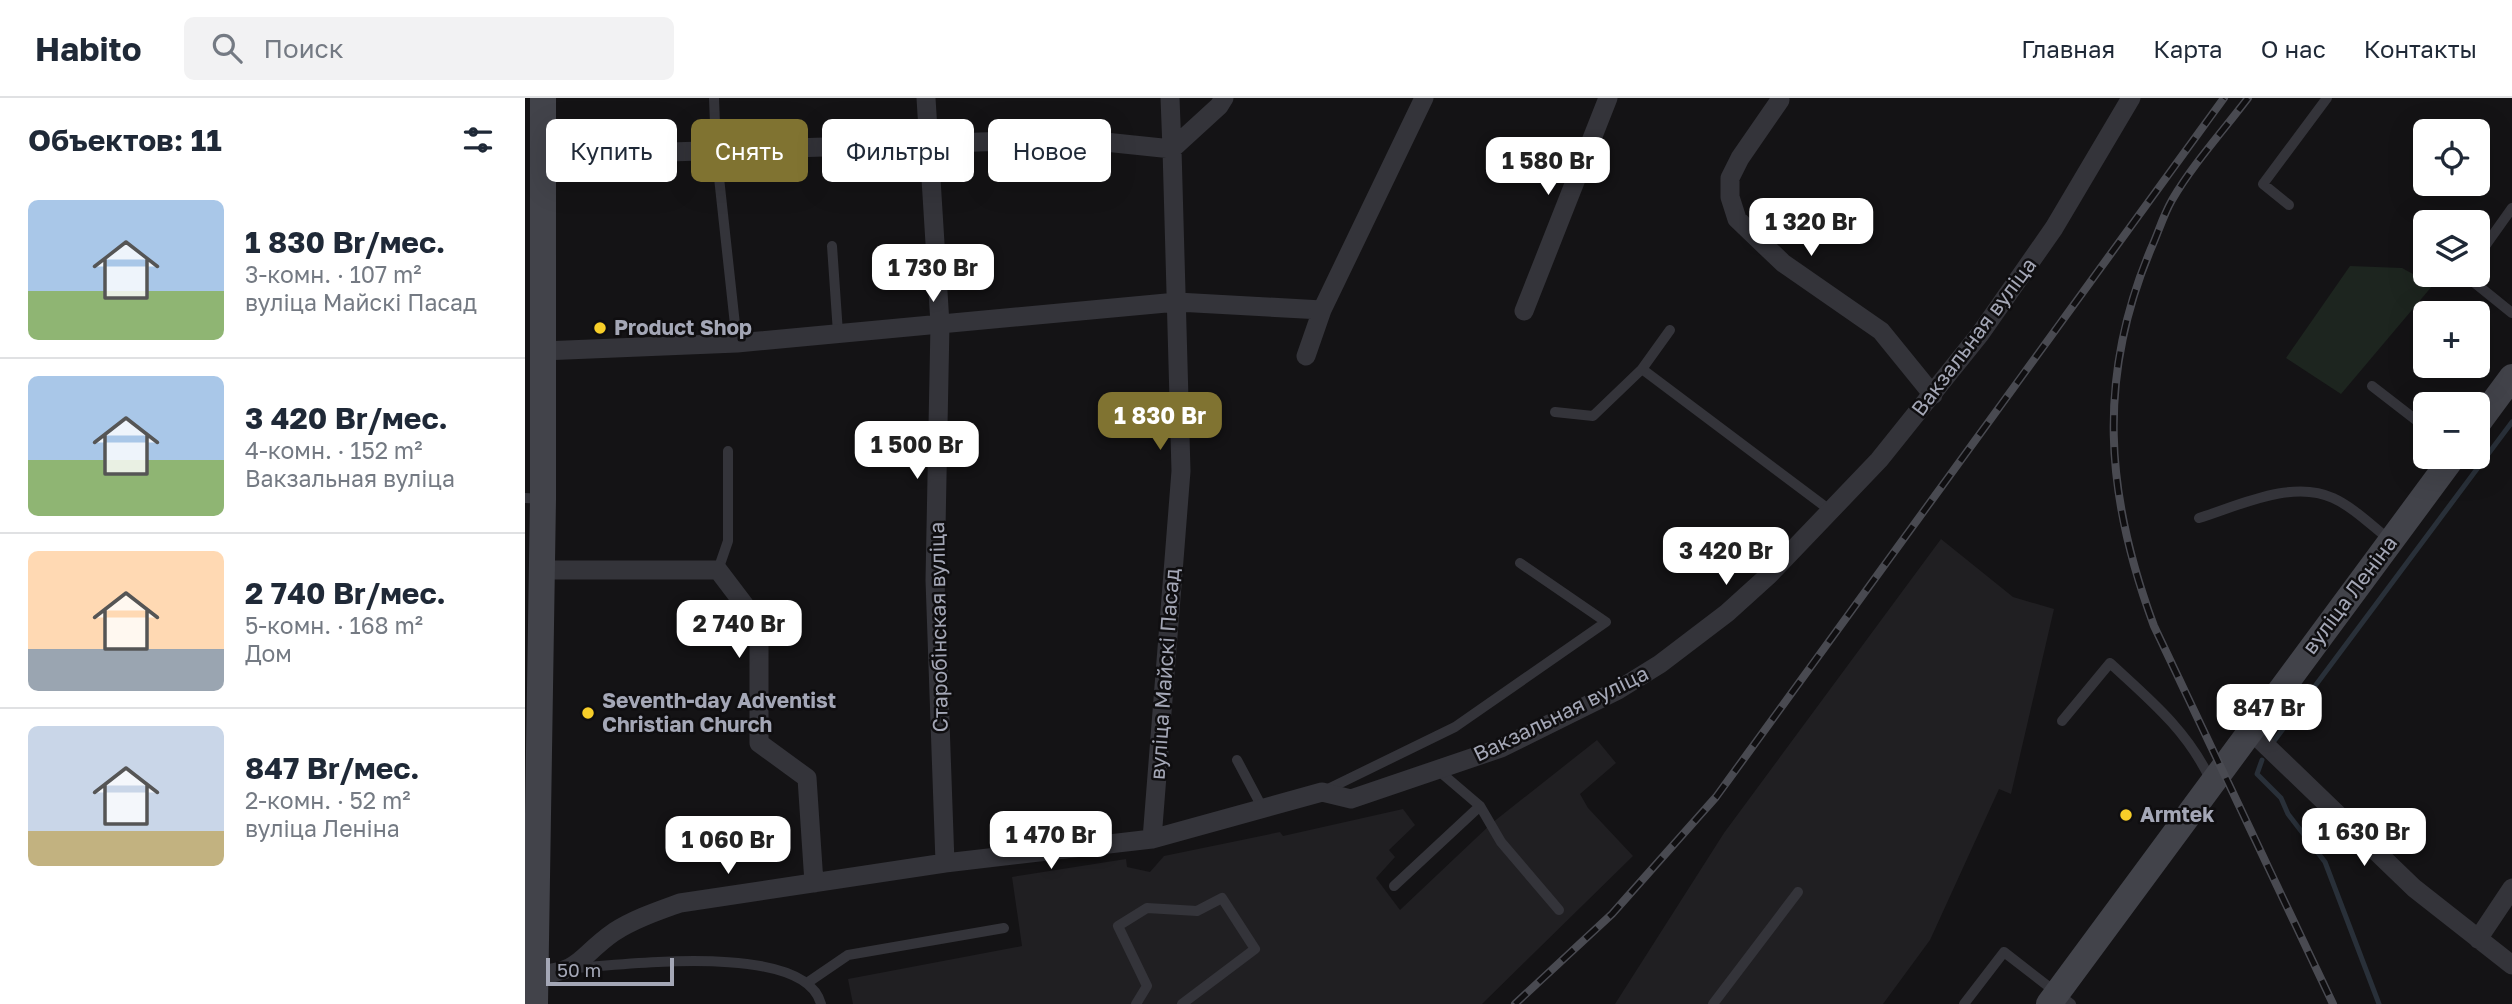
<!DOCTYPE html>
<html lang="ru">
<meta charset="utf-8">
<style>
body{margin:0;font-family:"Golos Text",sans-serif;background:#f2f2f3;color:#1f2937;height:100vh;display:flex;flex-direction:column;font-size:26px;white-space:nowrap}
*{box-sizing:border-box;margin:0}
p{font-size:23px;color:#747a83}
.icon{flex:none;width:38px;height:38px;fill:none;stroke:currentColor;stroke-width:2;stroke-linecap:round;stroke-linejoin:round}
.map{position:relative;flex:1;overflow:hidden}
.panel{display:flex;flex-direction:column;background:#fff;width:525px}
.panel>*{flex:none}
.banner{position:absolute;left:21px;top:21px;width:665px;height:63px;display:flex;gap:14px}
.buttons{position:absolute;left:1888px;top:21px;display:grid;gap:14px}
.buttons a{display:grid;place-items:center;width:77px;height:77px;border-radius:10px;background:#fff;box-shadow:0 7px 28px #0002;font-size:35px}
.scale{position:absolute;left:21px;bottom:18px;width:128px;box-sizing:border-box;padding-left:7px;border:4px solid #a4a7b6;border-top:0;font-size:19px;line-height:24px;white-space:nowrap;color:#a4a7b6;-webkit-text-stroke:5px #0f0e10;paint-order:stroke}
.price{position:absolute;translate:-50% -60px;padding:0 16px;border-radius:14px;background:#fff;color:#222;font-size:23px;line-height:46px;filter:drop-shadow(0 2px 4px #0008)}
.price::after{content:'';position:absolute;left:50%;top:42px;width:21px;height:16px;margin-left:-10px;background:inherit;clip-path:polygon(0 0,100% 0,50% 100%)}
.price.on{background:#807331;color:#fff}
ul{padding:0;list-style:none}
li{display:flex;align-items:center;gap:21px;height:175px;padding:0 28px}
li+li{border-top:2px solid #e0e1e3}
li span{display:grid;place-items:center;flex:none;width:196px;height:140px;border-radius:10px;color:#555}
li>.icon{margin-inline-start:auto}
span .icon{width:84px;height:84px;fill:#fffc;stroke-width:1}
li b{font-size:30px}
h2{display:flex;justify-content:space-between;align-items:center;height:84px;padding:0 28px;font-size:30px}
.tag{padding:0 24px;border-radius:10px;background:#fff;box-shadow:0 7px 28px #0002;font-size:24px;line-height:63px}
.tag.on{background:#807331;color:#fff}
header{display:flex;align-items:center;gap:42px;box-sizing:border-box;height:98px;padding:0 35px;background:#fff;border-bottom:2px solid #e0e1e3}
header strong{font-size:33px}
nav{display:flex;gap:38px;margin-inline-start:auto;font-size:24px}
.search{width:490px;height:63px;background:#f2f2f3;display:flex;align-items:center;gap:18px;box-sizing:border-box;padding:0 24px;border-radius:10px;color:#747a83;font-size:26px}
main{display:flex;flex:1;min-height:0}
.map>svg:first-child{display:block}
.built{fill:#201f22}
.green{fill:#1d251f}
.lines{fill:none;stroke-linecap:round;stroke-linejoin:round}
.stream{stroke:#293039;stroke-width:5}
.lane{stroke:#34343a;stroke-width:10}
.street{stroke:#34343a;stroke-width:19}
.secondary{stroke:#42434a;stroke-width:26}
.rail-casing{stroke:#494a51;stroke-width:8}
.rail{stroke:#0f0e10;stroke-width:5;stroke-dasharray:16;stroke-linecap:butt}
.poi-dot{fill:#f7ce29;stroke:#0f0e10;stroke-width:2.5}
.labels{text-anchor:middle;stroke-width:5;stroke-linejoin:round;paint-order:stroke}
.poi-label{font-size:21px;font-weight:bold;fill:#a4a7b6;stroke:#0f0e10;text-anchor:start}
.street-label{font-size:21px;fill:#a4a7b6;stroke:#0f0e10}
</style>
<header>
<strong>Habito</strong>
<div class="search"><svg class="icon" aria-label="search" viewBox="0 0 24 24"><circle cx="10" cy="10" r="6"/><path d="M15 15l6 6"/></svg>Поиск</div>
<nav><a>Главная</a><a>Карта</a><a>О нас</a><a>Контакты</a></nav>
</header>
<main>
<section class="panel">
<h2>Объектов: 11<svg class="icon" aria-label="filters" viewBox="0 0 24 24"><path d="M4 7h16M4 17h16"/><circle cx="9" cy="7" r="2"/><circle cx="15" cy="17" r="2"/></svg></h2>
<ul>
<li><span style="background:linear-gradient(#a9c7e8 65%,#8fb573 0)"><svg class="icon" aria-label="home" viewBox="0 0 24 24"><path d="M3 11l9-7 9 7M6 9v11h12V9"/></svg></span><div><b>1 830 Br/мес.</b><p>3-комн. · 107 m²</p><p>вуліца Майскі Пасад</p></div></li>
<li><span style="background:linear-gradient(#a9c7e8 60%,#8fb573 0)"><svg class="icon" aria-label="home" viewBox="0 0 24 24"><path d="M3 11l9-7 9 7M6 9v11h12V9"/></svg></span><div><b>3 420 Br/мес.</b><p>4-комн. · 152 m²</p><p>Вакзальная вуліца</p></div></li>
<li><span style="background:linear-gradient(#ffd9b3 70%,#9aa5b1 0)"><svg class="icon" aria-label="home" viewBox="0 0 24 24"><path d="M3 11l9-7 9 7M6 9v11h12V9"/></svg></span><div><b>2 740 Br/мес.</b><p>5-комн. · 168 m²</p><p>Дом</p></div></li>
<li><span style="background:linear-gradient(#c9d6e8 75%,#c2b280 0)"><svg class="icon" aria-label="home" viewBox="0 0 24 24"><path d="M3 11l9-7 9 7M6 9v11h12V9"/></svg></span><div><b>847 Br/мес.</b><p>2-комн. · 52 m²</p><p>вуліца Леніна</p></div></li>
</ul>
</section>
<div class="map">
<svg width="1987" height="906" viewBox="0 0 1987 906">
<rect width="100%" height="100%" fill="#141315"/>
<path class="built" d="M1416 441 1488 499 1529 511 1486 696 1474 691 1405 842 1358 906H1090L1199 735Z
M1072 642 1091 665 1055 696 1063 710 1108 758 957 906H328L323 881 497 848 487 779 601 761 602 769 625 774 639 758 755 734 758 738 878 711 890 727 864 752 870 759 851 780 875 812 967 725Z"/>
<path class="green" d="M1825 168 1877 170 1908 187 1816 296 1761 260Z"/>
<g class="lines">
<path class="stream" d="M1749 643 1987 324
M1737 662 1732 676 1756 700 1763 716 1800 764 1854 906"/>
<path class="lane" d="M189 0 191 52 212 245
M1764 107 1738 86 1802 0
M307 148 313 235
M1953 158 1987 110
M1940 177 1987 215
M1117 271 1306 413
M1847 288 1900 329
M1030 314 1068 318 1117 271 1145 232
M0 400 18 401
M1674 420C1713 408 1767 381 1808 400 1828 409 1847 428 1865 442
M193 472 203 443V353
M1537 623 1585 565C1624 601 1662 632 1685 681
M712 662 738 711
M914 673 955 708 976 744 1034 812
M801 692 930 629 1081 524 995 465
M869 788 955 708
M49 870C98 867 280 843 296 906
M282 885 323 857 479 830
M611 906 622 888 593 828 622 810 672 813 697 800 730 851 657 906
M1188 906 1273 794
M1439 906 1479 854 1546 906"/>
<path class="street" d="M401 0 415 226 410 482 420 765
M1255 2 1215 60 1205 80V99L1212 121 1258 165 1356 233 1408 297
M19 58 551 41 647 51 645 0
M999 213 1083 0
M17 253 212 245 652 204 797 212
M781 258 797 212 899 0
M16 472H193L234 526V645L282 680 289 785
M1725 632 1889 790 1987 867
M627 741 656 373 647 51 694 8 699 0
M1953 841 1987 790
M10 877C58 874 53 859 89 834 109 821 133 813 155 805L420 765 627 741 797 694 826 701 976 650 1093 592 1135 566 1202 515 1244 477 1354 362 1455 236 1529 130 1606 0"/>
<path class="secondary" d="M1953 325 1987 279
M10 906 18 401V0
M1524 906 1928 359"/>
<defs>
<path id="rail" d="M1723 0C1698 33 1668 66 1647 102 1639 116 1634 132 1628 146 1571 278 1580 396 1629 528L1808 906
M990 906 1087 816 1191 699 1699 0"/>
</defs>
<use href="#rail" class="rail-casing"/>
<use href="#rail" class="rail"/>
</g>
<g class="poi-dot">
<circle cx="75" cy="230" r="7"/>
<circle cx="63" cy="615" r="7"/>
<circle cx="1601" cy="717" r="7"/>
</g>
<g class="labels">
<g class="poi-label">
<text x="89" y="237">Product Shop</text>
<text x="77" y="610">Seventh-day Adventist<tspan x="77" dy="24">Christian Church</tspan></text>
<text x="1615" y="724">Armtek</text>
</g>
<g class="street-label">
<text transform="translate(1449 239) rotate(-53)" y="7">Вакзальная вуліца</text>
<text transform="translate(1825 497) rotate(-53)" y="7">вуліца Леніна</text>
<text transform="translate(414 529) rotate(-91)" y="7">Старобінская вуліца</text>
<text transform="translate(640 576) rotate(-86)" y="7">вуліца Майскі Пасад</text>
<text transform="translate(1036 616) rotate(-26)" y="7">Вакзальная вуліца</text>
</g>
</g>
</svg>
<div class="buttons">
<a><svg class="icon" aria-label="locate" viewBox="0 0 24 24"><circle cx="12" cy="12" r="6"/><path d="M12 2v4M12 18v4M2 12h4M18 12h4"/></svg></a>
<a><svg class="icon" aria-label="layers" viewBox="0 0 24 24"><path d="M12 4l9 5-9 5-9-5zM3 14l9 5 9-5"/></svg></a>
<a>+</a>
<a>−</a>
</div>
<div class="scale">50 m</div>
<b class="price" style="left:1023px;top:99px">1 580 Br</b>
<b class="price" style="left:1286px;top:160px">1 320 Br</b>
<b class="price" style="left:408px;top:206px">1 730 Br</b>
<b class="price on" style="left:635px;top:354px">1 830 Br</b>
<b class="price" style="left:392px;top:383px">1 500 Br</b>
<b class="price" style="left:1201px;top:489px">3 420 Br</b>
<b class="price" style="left:214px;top:562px">2 740 Br</b>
<b class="price" style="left:1744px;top:646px">847 Br</b>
<b class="price" style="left:1839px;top:770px">1 630 Br</b>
<b class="price" style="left:526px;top:773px">1 470 Br</b>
<b class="price" style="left:203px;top:778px">1 060 Br</b>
<div class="banner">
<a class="tag">Купить</a>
<a class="tag on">Снять</a>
<a class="tag">Фильтры</a>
<a class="tag">Новое</a>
</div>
</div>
</main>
